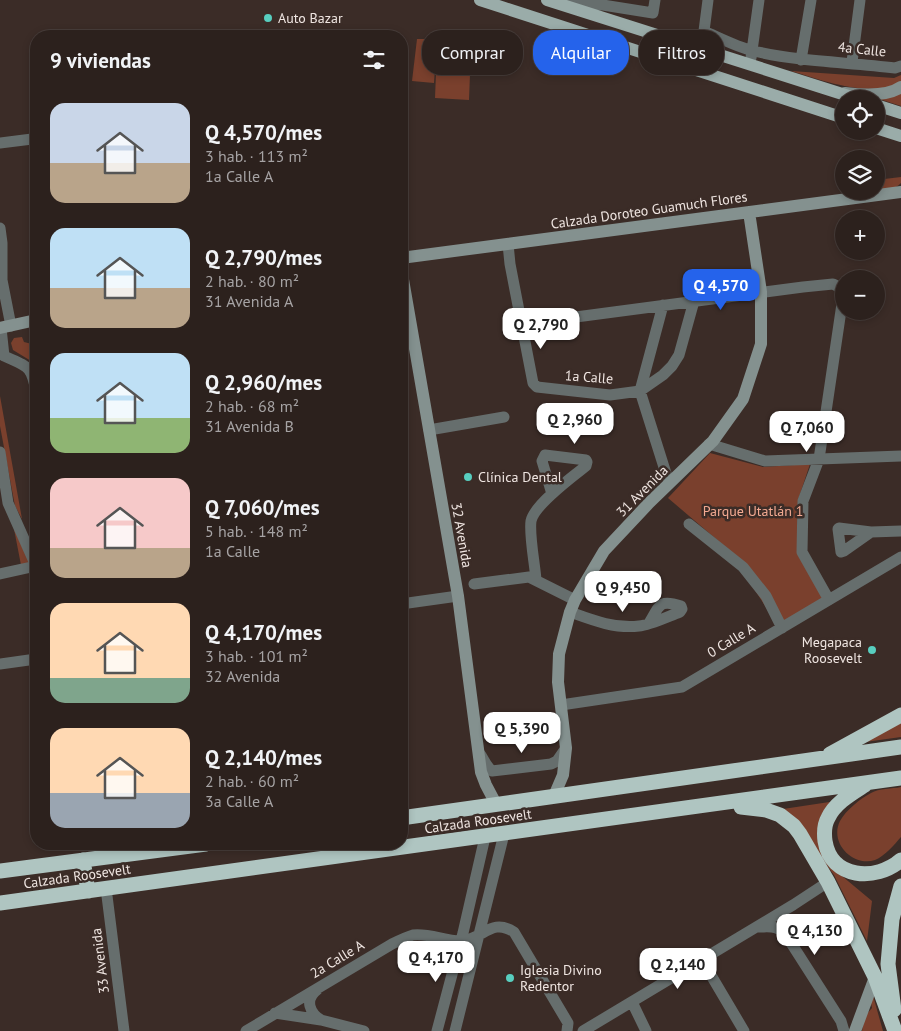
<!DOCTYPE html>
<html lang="es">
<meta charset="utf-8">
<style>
body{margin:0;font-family:"PT Sans",sans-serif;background:#342926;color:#f1f3f6;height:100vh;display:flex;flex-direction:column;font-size:19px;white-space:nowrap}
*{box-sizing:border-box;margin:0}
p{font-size:16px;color:#a6a3a4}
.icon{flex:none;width:28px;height:28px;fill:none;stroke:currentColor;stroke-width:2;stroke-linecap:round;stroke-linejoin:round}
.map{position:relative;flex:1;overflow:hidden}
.sheet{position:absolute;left:30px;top:30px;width:378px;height:820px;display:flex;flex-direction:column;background:#2c211d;border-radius:20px;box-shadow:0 2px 8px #0003,0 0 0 1px #483e3b}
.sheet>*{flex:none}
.top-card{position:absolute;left:422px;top:30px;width:402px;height:45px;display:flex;gap:10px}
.controls{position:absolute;left:835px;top:90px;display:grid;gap:10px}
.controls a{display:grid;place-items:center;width:50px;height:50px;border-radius:50%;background:#2c211d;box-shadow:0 2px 8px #0003,0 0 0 1px #483e3b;font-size:25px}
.price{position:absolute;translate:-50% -42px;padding:0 11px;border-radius:10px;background:#fff;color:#222;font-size:16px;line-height:32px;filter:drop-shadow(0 1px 2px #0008)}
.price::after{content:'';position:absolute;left:50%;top:30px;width:15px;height:11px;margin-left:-8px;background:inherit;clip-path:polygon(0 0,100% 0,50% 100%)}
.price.selected{background:#2563eb;color:#fff}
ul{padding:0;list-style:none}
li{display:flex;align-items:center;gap:15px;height:125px;padding:0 20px}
li span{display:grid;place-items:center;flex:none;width:140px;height:100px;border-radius:15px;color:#555}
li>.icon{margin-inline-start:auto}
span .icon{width:60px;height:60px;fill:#fffc;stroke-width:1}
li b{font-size:21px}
h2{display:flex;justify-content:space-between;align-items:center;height:60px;padding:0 20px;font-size:21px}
.tag{padding:0 18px;border-radius:20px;background:#2c211d;box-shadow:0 2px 8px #0003,0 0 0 1px #483e3b;font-size:18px;line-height:45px}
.tag.selected{background:#2563eb;color:#fff}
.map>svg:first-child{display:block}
.green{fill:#7a402d}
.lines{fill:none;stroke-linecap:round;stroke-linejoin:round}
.street{stroke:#666e6d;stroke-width:11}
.secondary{stroke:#84918f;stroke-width:12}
.primary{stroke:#9aaca9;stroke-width:12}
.highway{stroke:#afc5c1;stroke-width:15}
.poi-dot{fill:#58cebf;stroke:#3b2c27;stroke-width:2}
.labels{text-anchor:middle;stroke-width:5;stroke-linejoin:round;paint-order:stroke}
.poi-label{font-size:14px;fill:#efe5e1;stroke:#3b2c27;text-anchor:start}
.street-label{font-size:14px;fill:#efe5e1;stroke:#3b2c27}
.park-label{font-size:14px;fill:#f4aa92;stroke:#3b2c27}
</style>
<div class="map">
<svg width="901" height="1031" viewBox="0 0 901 1031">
<rect width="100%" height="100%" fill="#3b2c27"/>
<path class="green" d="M417 39H437L434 83 412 81Z
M791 71 894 78 901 75V82C870 99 822 80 791 71Z
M436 73 470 74 469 100 435 98Z
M901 93V106L879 99Z
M901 177V183C895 190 885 189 876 190V180Z
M22 337 24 342 36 345V364L13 350 11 343 14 338Z
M0 396 22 519 15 506 0 426Z
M710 453 763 467 810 464 798 500 797 553 824 600 778 626 729 550 668 498Z
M14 529 30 564 21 565Z
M901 723V737L865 742Z
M901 787V837C894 845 885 856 875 860 853 867 829 843 840 821 846 810 860 799 871 793 879 788 892 789 901 787Z
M836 801 823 818 842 876 872 901 867 941 834 875 796 824 783 809Z
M872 992 883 1031H862L865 1016 872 1008 870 998Z"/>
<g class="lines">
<path class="street" d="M708 0 704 31C720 38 737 47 754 51 800 62 848 62 895 68L901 66
M569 5H603L653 13 655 0
M751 58 759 0
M801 60 811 0
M852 62 860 0
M0 143 32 139
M0 228 2 243V280L11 326
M508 244 510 264 533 383 537 387 610 395 640 391 663 375 672 366 679 355 694 301
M663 305 640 391 669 483
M523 324 803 287 833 284 841 288 843 297 819 459 803 501 802 552 829 600
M1 328 4 356
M4 356C28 367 31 365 36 391
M429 430 504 417
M709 444 765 461 901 456
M0 452 8 503 36 566
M689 524 743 567 766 596 782 628
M871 532 844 551 841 552 838 529 839 528 871 532 901 531
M0 574 36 566
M536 580C535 565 529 535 531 521 534 505 572 477 586 466L587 462 586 460 545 455 542 461 552 494
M474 584 529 577 575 600
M401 604 458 596
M570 612C592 620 615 629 639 626 650 625 669 616 680 612L682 609 681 606C659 599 660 605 649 623
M0 664 36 659
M561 705 682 687 901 557
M480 754C484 759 486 766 492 771L551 764 557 761 566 748
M106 888 124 1031
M758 927C772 927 776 925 786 935L841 1021 844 1031
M702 960 744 1031
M317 990C304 1000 310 1013 321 1020
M632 1002 646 1031
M275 1013 321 1020 364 1031
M246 1031 392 944C398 941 406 937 413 935 429 933 445 941 460 941 483 940 491 917 514 932L568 1023 567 1031
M437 1031 463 933 485 837
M455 1031 504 834
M583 1031 793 905 828 882"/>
<path class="secondary" d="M845 93C861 95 887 97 901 87
M401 258 901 192
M401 268 458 596 481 772 486 785 496 804
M0 328 36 320
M554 796 563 775 566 748 558 682 559 654 570 612 575 600 604 551 649 503 713 441 743 399 761 344V292L749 212
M855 1031 875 977"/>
<path class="primary" d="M480 0 844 118
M547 0 858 99
M876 105 901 113
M876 128 901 136"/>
<path class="highway" d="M830 754 901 715
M865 785C851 794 835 803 828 818 824 825 824 833 825 841 831 879 876 882 901 860
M741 807 766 810 780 815 794 826 800 834 828 882 875 977 895 1031
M401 818 901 747
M83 860 88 891
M0 871 206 844
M0 903 901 778
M894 1010 888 964 892 919 901 886"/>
</g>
<g class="poi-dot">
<circle cx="268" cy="18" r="5"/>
<circle cx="468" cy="477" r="5"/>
<circle cx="872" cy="650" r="5"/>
<circle cx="510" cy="978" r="5"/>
</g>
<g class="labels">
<g class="poi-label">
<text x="278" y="23">Auto Bazar</text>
<text x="478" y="482">Clínica Dental</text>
<text x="862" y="647" text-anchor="end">Megapaca<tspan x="862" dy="16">Roosevelt</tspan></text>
<text x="520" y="975">Iglesia Divino<tspan x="520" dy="16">Redentor</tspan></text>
</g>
<g class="street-label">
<text transform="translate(862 49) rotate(6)" y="5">4a Calle</text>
<text transform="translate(649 210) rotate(-8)" y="5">Calzada Doroteo Guamuch Flores</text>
<text transform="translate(589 377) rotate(4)" y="5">1a Calle</text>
<text transform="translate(642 491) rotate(-45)" y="5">31 Avenida</text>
<text transform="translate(462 535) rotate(80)" y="5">32 Avenida</text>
<text transform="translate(731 640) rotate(-31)" y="5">0 Calle A</text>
<text transform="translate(478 821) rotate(-8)" y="5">Calzada Roosevelt</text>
<text transform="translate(77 876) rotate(-8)" y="5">Calzada Roosevelt</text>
<text transform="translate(337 959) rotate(-31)" y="5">2a Calle A</text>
<text transform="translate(100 961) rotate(-97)" y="5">33 Avenida</text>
</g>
<g class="park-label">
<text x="753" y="516">Parque Utatlán 1</text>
</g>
</g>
</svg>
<div class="controls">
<a><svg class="icon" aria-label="locate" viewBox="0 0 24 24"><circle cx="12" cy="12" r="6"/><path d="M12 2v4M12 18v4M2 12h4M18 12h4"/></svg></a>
<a><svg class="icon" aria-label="layers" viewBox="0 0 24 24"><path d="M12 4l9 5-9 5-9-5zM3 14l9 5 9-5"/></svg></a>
<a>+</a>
<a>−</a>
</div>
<b class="price selected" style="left:721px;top:311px">Q 4,570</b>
<b class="price" style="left:541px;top:350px">Q 2,790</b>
<b class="price" style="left:575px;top:445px">Q 2,960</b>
<b class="price" style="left:807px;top:453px">Q 7,060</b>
<b class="price" style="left:623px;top:613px">Q 9,450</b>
<b class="price" style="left:522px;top:754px">Q 5,390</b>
<b class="price" style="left:815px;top:956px">Q 4,130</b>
<b class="price" style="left:436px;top:983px">Q 4,170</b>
<b class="price" style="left:678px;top:990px">Q 2,140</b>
<div class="top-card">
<a class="tag">Comprar</a>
<a class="tag selected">Alquilar</a>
<a class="tag">Filtros</a>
</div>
<section class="sheet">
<h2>9 viviendas<svg class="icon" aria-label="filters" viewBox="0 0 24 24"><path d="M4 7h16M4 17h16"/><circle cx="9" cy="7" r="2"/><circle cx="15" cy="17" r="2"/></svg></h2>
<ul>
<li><span style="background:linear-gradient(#c9d6e8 60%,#b9a48a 0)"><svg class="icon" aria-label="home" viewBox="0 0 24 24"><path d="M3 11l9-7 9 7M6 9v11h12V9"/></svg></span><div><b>Q 4,570/mes</b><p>3 hab. · 113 m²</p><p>1a Calle A</p></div></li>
<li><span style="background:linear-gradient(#bfe0f5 60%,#b9a48a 0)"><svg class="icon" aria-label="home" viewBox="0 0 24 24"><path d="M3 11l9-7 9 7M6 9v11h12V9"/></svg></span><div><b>Q 2,790/mes</b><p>2 hab. · 80 m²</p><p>31 Avenida A</p></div></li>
<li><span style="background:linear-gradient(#bfe0f5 65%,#8fb573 0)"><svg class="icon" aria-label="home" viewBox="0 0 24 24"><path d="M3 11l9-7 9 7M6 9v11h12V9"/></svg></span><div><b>Q 2,960/mes</b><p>2 hab. · 68 m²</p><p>31 Avenida B</p></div></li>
<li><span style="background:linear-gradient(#f6c9c9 70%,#b9a48a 0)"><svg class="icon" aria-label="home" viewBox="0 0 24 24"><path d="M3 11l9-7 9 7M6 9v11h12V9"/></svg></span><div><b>Q 7,060/mes</b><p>5 hab. · 148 m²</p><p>1a Calle</p></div></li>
<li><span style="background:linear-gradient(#ffd9b3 75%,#7fa58c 0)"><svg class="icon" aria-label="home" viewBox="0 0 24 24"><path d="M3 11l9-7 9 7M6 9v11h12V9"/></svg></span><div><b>Q 4,170/mes</b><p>3 hab. · 101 m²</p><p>32 Avenida</p></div></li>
<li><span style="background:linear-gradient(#ffd9b3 65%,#9aa5b1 0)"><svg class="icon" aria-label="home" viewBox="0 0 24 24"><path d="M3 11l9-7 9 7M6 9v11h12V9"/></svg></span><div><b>Q 2,140/mes</b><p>2 hab. · 60 m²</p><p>3a Calle A</p></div></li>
</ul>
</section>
</div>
